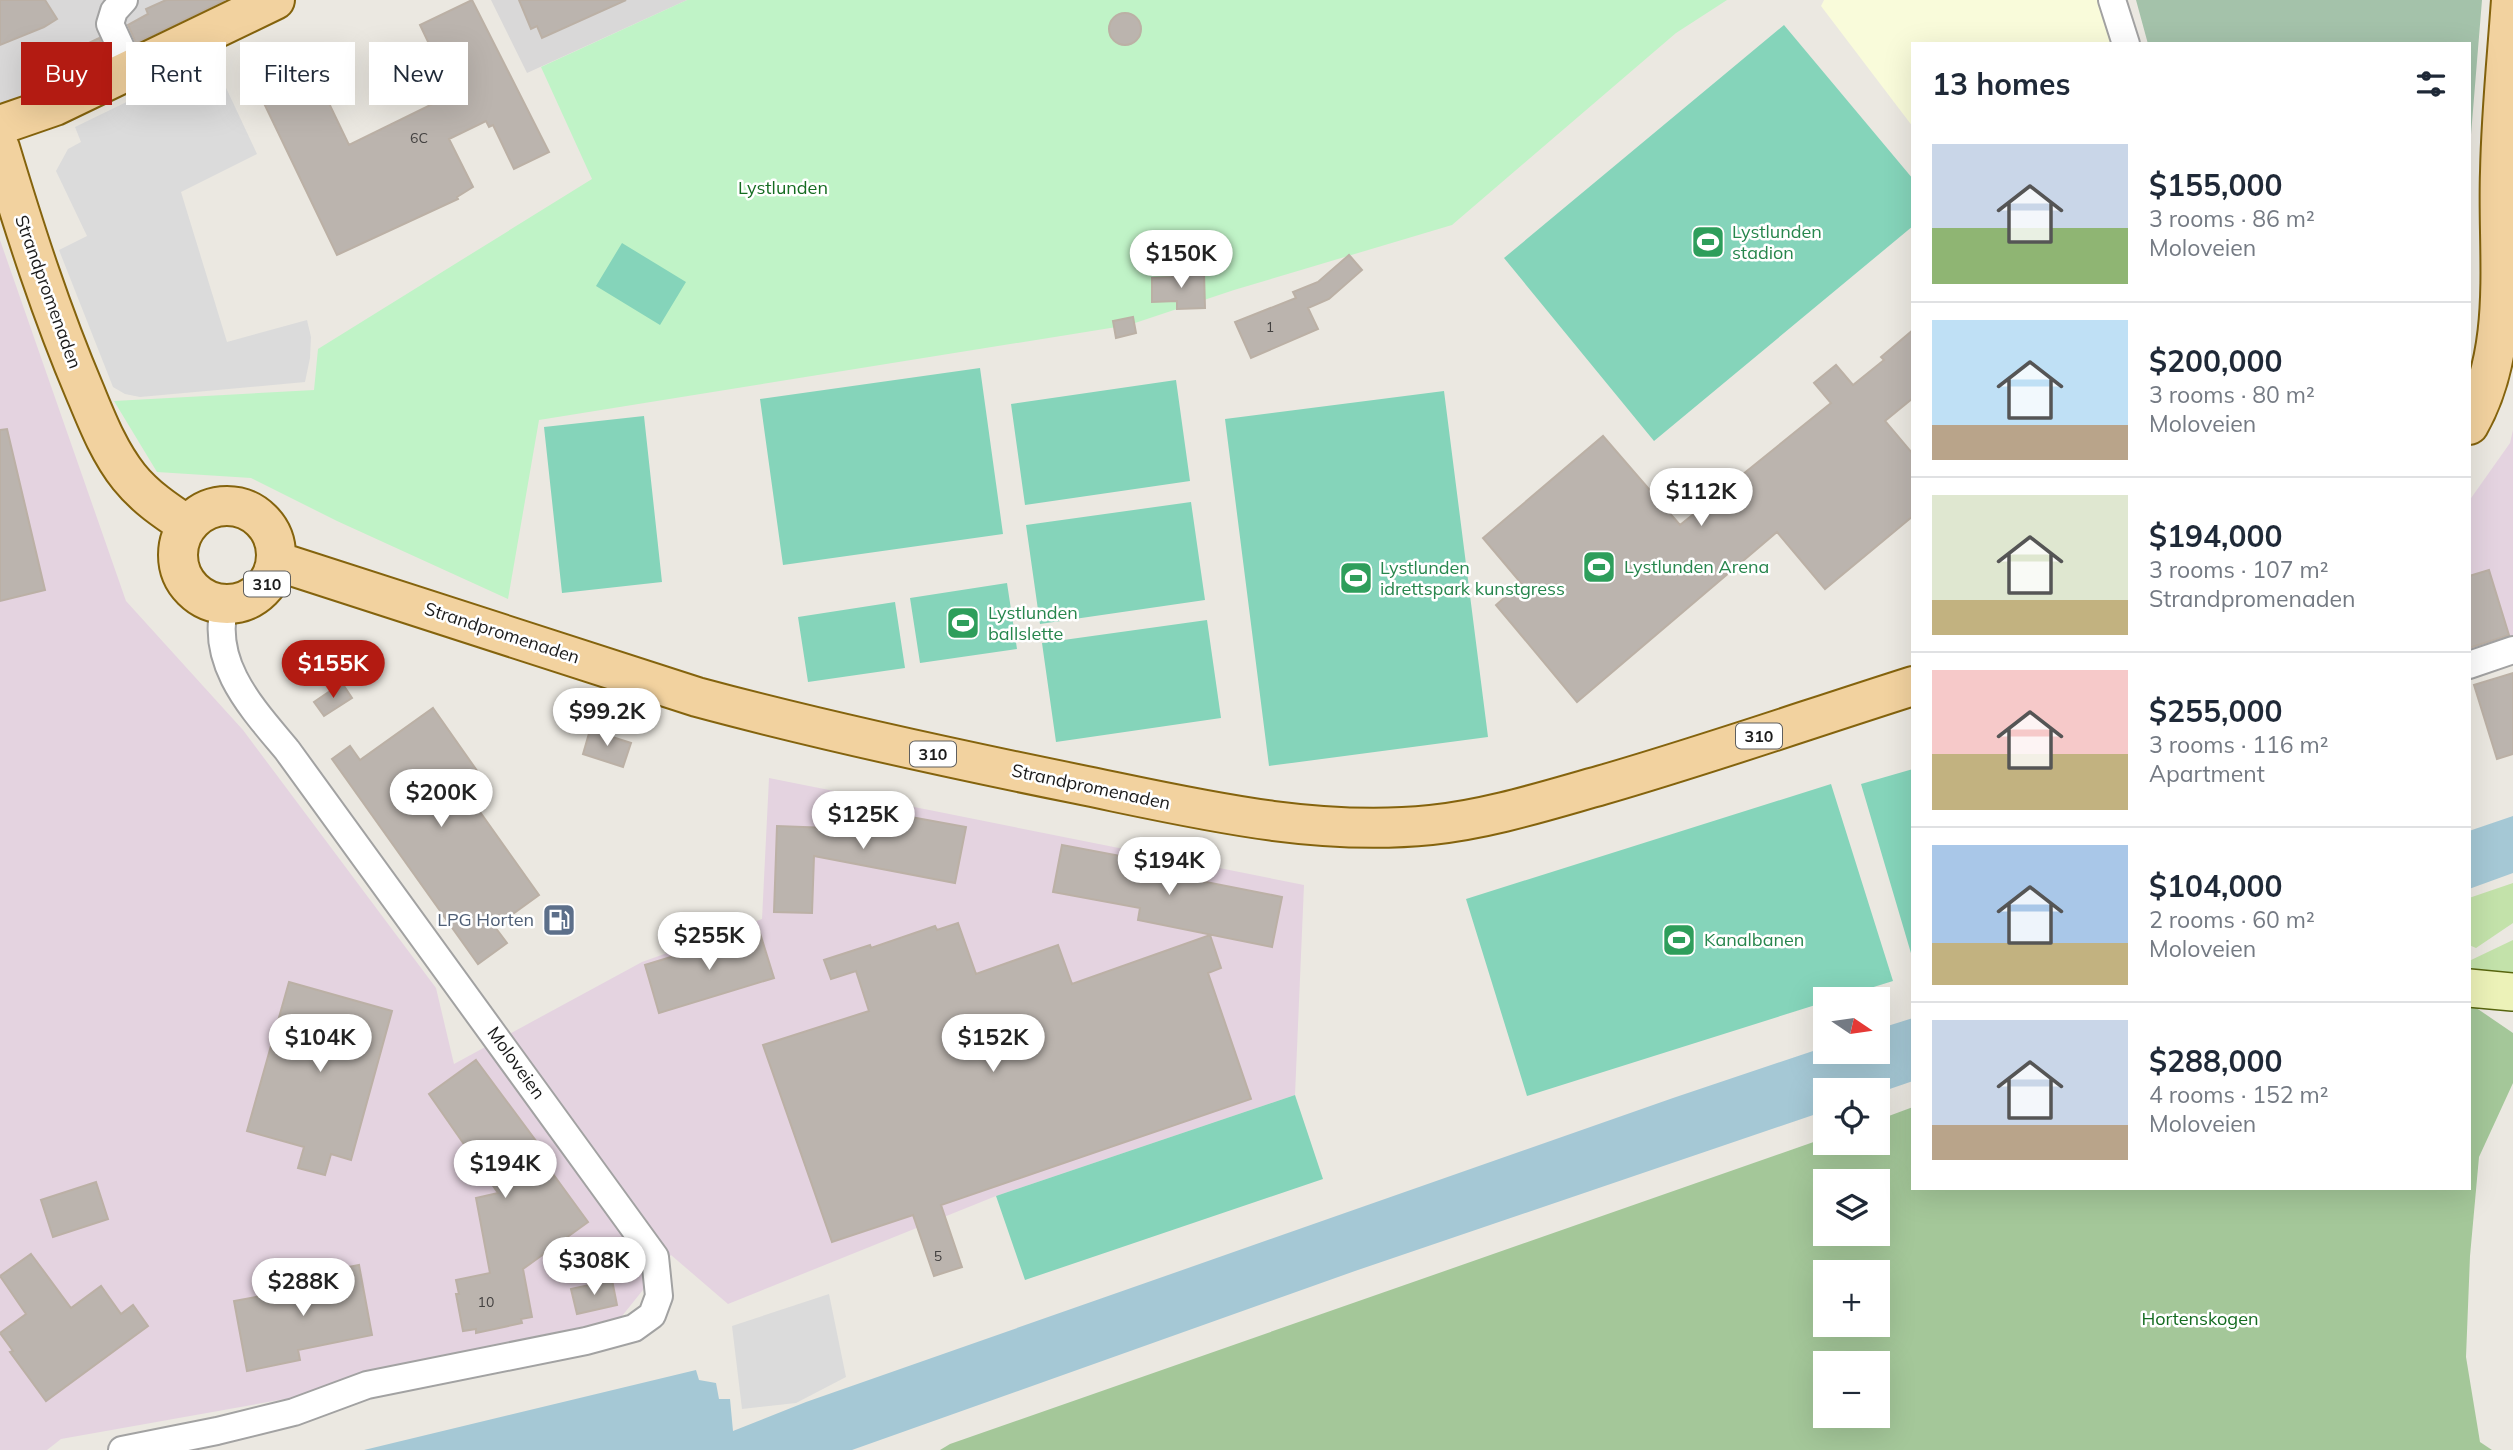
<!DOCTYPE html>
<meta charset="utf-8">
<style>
body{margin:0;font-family:Mulish,sans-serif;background:#f6f6f7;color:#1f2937;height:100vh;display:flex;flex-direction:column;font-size:26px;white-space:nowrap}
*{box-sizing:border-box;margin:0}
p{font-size:23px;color:#747a83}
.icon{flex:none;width:38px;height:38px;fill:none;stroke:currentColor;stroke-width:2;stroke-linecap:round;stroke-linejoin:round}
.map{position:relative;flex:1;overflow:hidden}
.details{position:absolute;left:1911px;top:42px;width:560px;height:1148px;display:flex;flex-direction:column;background:#fff;border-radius:0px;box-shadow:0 7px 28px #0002}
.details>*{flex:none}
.top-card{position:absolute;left:21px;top:42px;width:665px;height:63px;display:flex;gap:14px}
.needle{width:46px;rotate:103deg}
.fabs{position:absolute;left:1813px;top:987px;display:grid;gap:14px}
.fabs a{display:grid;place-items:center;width:77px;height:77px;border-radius:0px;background:#fff;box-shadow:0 7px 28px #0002;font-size:35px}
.price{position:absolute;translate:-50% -60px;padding:0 16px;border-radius:24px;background:#fff;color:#222;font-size:23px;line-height:46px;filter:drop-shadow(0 2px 4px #0008)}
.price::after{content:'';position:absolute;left:50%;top:42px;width:21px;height:16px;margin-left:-10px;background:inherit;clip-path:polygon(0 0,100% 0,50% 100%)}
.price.current{background:#b31b12;color:#fff}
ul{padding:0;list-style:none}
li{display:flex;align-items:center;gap:21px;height:175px;padding:0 21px}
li+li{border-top:2px solid #e0e1e3}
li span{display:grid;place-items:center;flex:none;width:196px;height:140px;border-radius:0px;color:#555}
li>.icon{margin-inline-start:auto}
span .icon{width:84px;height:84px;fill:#fffc;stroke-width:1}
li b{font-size:30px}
h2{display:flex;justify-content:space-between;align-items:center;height:84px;padding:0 21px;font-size:30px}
.tag{padding:0 24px;border-radius:0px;background:#fff;box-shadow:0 7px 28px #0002;font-size:24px;line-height:63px}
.tag.current{background:#b31b12;color:#fff}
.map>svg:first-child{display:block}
.residential{fill:#d9d8d8}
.industrial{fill:#e4d3e0}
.education{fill:#f9fbda}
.grass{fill:#c3e2aa}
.forest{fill:#a4c799;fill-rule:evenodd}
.cemetery{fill:#a4c2aa}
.park{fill:#c0f3c7}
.pitch{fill:#85d4ba}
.parking{fill:#dbdbdb}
.water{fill:#a5c8d5}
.building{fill:#bbb4ae;stroke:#bbb0a5;stroke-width:2}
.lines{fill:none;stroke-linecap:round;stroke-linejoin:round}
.minor-casing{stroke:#a2a2a2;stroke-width:30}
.secondary-casing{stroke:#57650e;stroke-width:40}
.primary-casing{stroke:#84630d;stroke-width:42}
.minor{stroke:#fff;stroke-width:26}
.secondary{stroke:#ecf2b8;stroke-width:37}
.primary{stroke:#f2d29f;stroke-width:38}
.labels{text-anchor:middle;stroke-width:5;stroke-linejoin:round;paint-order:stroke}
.number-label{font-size:14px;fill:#434140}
.shield{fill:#fff;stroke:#5f5f5f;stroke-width:2}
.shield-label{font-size:16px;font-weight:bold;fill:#1b1b1b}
.park-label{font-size:18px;fill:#156c21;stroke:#fff}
.leisure-label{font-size:18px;fill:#27864d;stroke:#fff;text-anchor:start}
.street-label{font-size:18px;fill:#1b1b1b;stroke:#fff}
.service-label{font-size:18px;fill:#4e5e75;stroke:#fff;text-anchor:end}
</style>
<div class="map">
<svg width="2513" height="1450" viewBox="0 0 2513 1450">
<rect width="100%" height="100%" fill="#ebe8e1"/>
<path class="residential" d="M0 0H249L0 122Z
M491 0H687L527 73Z"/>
<path class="industrial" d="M0 240 126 601 243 730 436 988 454 1064 642 962 762 919 769 778 1304 885 1295 1095 996 1196 728 1304 671 1255 614 1326 414 1376 61 1439 47 1450H0Z
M2513 430V650L2469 665V501L2510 443Z"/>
<path class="education" d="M1824 0H2098L2113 44H1913V127L1821 6Z"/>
<path class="grass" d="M2513 883V923L2476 948 2469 945V898Z
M2513 940V977H2484L2469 966V961Z"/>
<path class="forest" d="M2469 1003 2513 1033V1083L2479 1157 2470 1256 2466 1357 2480 1442 2492 1450H940L950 1444 1825 1138V1143H1878V1120L1913 1107V1188H2469ZM1825 1181H1878V1234H1825ZM1825 1272H1878V1325H1825ZM1825 1363H1878V1416H1825Z"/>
<path class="cemetery" d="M2136 0H2482L2469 159V44H2148Z"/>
<path class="park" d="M687 0H1727L1676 33 1452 225 1234 290 1129 325 539 420 508 599 337 521 251 478 157 472 114 401 314 390 318 349 592 179 541 67Z"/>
<path class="pitch" d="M1784 25 1913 179V226L1654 441 1504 258Z
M622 243 686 282 660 325 596 286Z
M980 368 1003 534 783 565 760 399Z
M1176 380 1190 481 1025 505 1011 404Z
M1444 391 1488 737 1269 766 1225 419Z
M644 416 662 582 562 593 544 427Z
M1191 502 1205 600 1040 624 1026 525Z
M1007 583 1017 649 920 663 910 598Z
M895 602 905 668 808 682 798 617Z
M1207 620 1221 718 1056 742 1042 643Z
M1913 769V960L1861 784Z
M1831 784 1893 981 1835 999H1825V1002L1527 1096 1466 899Z
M1295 1095 1323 1179 1025 1280 996 1196Z"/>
<path class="parking" d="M213 60 257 154 181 192 227 342 307 320 311 337 310 358 305 382 140 397 125 394 113 387 59 250 87 236 56 171 68 149 81 142 75 127Z
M829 1294 846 1377 796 1403 742 1409 732 1326Z"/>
<path class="water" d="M2513 816V873L2469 889V831Z
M1913 1018V1081L1878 1093V1090H1825V1111L1355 1271 852 1450H364L696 1370 699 1380 716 1383 719 1399H730L733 1431 806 1402 1673 1098 1825 1047V1052H1878V1029Z"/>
<path class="building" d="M0 0H45L57 19 44 27 0 45Z
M166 0H225L136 43 128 25 148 14 146 9Z
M472 0 549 152 514 169 493 125 489 127 486 121 449 139 473 187 457 197 458 199 337 255 260 95 313 70 349 145 453 94 420 25Z
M519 0H626L542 38 537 26 531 29Z
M1109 29a16 16 0 1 1 32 0a16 16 0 1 1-32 0Z
M99 38 107 56 48 85 39 67Z
M1349 255 1362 270 1329 299 1308 308 1318 329 1251 358 1235 322 1296 298 1293 292 1318 282Z
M1204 272 1205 308 1177 309V301L1152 302V278L1172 277V273Z
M1133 317 1136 333 1116 338 1113 321Z
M1913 330V398L1885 421 1913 454V516L1825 589 1777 532 1577 702 1496 605 1521 583 1483 538 1603 436 1680 525 1831 403 1814 383 1836 365 1853 385 1884 360 1881 357Z
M7 429 45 590 0 601V430Z
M2489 570 2509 635 2469 648V576Z
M2513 673V754L2497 759 2474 685Z
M342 683 352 698 324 716 314 702Z
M433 708 480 775 463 788 539 895 495 927 507 943 478 964 332 759 350 746 360 760Z
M590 730 631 743 623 767 583 754Z
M834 803 966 827 955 883 814 856 812 913 774 912 777 826 830 828Z
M1062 845 1147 861 1145 870 1282 897 1272 947 1138 920 1140 908 1053 892Z
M958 923 976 974 1058 945 1072 984 1210 935 1221 968 1208 973 1251 1099 941 1205 962 1267 934 1276 913 1215 832 1242 763 1045 869 1011 856 971 831 979 824 960 870 945 871 948 935 926 937 930Z
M759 930 774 978 659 1013 645 965Z
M289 982 392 1011 351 1160 331 1154 325 1175 298 1168 304 1147 247 1131Z
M476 1060 542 1149 537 1152 588 1222 523 1269 532 1317 521 1319 522 1323 476 1333V1329L463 1331 456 1294H459L456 1280 490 1273 476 1198 498 1193 429 1094Z
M96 1182 108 1219 53 1237 41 1200Z
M31 1254 71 1308 101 1286 121 1314 133 1305 148 1326 46 1401 10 1352 13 1351 0 1333 26 1314 0 1276Z
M359 1265 372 1335 298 1350 300 1360 247 1371 234 1301 310 1287 308 1275Z
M612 1280 617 1305 577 1314 571 1289Z"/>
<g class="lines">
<defs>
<path id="minor" d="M124 0 114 11 110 24 131 70
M2112 0 2126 44
M2469 665 2513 650
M122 1450 217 1431 294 1412 367 1385 586 1341 634 1328 652 1315 659 1296 655 1257 287 750C252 708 209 663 225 604"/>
<path id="secondary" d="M2469 988 2513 992"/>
<path id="primary" d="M0 125 55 106 275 0
M0 148C25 231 51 312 85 392 97 421 109 452 129 477 145 497 166 511 187 525
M2469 425C2513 348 2497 256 2500 172 2501 115 2507 57 2511 0
M178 555a49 49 0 1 1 98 0a49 49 0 1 1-98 0Z
M276 561 697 697C823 731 949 758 1077 784 1194 808 1310 837 1431 825 1489 819 1545 801 1602 785 1706 755 1809 719 1913 686"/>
</defs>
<use href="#minor" class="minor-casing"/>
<use href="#secondary" class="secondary-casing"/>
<use href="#primary" class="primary-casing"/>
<use href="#minor" class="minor"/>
<use href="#secondary" class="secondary"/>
<use href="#primary" class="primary"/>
</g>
<defs>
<symbol id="stadium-square" viewBox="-11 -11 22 22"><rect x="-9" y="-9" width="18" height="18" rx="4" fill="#2e9e5b" stroke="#fff"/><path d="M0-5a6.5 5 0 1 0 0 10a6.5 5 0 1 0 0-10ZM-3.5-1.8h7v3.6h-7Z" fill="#fff"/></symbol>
<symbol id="fuel-square" viewBox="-11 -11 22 22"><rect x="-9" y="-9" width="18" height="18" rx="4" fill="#5c6f8a" stroke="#fff"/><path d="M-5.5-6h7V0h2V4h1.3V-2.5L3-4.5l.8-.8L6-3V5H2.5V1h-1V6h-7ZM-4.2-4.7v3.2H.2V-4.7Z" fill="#fff"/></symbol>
</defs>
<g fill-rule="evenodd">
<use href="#stadium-square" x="1689" y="223" width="38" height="38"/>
<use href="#stadium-square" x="1580" y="548" width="38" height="38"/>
<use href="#stadium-square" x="1337" y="559" width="38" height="38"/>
<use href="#stadium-square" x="944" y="604" width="38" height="38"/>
<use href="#fuel-square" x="540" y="901" width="38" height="38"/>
<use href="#stadium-square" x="1660" y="921" width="38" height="38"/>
</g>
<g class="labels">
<g class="number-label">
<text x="419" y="143">6C</text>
<text x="1270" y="332">1</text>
<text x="938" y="1261">5</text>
<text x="486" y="1307">10</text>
</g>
<g class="shield">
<rect x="244" y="571.5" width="46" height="25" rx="5"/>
<rect x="1736" y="723.5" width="46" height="25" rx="5"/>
<rect x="910" y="741.5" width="46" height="25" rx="5"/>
</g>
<g class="shield-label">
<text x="267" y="590">310</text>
<text x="1759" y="742">310</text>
<text x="933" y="760">310</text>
</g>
<g class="park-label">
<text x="783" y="194">Lystlunden</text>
<text x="2200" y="1325">Hortenskogen</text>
</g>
<g class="leisure-label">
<text x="1732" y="238">Lystlunden<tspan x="1732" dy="21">stadion</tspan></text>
<text x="1624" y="573">Lystlunden Arena</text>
<text x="1380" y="574">Lystlunden<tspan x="1380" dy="21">idrettspark kunstgress</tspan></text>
<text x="988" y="619">Lystlunden<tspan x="988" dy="21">ballslette</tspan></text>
<text x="1704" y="946">Kanalbanen</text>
</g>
<g class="street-label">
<text transform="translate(48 292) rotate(70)" y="6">Strandpromenaden</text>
<text transform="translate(502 633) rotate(18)" y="6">Strandpromenaden</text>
<text transform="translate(1091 787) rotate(12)" y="6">Strandpromenaden</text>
<text transform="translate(516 1063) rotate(54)" y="6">Moloveien</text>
</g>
<g class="service-label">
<text x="534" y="926">LPG Horten</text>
</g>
</g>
</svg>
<div class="fabs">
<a><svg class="needle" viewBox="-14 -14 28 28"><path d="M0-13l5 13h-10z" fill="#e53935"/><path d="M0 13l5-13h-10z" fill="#747a83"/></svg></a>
<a><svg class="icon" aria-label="locate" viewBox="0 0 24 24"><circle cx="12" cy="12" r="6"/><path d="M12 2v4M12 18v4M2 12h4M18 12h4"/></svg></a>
<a><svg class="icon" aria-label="layers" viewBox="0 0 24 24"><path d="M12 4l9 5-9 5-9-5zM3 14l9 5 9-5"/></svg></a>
<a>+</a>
<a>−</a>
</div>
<b class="price" style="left:1181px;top:290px">$150K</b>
<b class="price" style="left:1701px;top:528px">$112K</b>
<b class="price current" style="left:333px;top:700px">$155K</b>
<b class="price" style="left:607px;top:748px">$99.2K</b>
<b class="price" style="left:441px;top:829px">$200K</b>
<b class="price" style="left:863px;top:851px">$125K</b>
<b class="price" style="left:1169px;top:897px">$194K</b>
<b class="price" style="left:709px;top:972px">$255K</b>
<b class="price" style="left:320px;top:1074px">$104K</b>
<b class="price" style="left:993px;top:1074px">$152K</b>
<b class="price" style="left:505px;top:1200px">$194K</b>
<b class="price" style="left:594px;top:1297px">$308K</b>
<b class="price" style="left:303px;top:1318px">$288K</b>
<div class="top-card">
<a class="tag current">Buy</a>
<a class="tag">Rent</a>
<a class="tag">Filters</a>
<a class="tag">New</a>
</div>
<section class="details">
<h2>13 homes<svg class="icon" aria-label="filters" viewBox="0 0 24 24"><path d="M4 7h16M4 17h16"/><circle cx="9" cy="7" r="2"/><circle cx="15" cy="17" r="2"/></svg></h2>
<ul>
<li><span style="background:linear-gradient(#c9d6e8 60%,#8fb573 0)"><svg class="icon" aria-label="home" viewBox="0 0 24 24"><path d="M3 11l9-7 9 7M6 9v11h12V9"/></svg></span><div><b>$155,000</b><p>3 rooms · 86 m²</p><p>Moloveien</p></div></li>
<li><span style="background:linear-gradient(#bfe0f5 75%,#b9a48a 0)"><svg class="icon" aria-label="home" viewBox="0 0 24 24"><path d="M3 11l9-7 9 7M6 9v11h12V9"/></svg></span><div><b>$200,000</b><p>3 rooms · 80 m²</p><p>Moloveien</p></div></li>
<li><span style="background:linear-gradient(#dfe7d0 75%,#c2b280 0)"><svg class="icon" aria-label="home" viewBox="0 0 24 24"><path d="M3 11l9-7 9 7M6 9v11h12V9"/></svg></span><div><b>$194,000</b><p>3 rooms · 107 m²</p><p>Strandpromenaden</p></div></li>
<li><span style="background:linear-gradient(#f6c9c9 60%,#c2b280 0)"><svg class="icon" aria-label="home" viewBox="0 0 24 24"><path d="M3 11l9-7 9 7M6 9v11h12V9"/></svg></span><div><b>$255,000</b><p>3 rooms · 116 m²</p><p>Apartment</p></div></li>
<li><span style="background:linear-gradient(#a9c7e8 70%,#c2b280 0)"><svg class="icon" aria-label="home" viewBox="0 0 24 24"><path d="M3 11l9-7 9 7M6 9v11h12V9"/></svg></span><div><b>$104,000</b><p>2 rooms · 60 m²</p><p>Moloveien</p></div></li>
<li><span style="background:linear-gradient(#c9d6e8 75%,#b9a48a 0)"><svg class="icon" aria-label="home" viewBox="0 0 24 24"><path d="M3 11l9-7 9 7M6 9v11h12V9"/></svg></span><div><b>$288,000</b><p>4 rooms · 152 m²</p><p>Moloveien</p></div></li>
</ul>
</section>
</div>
